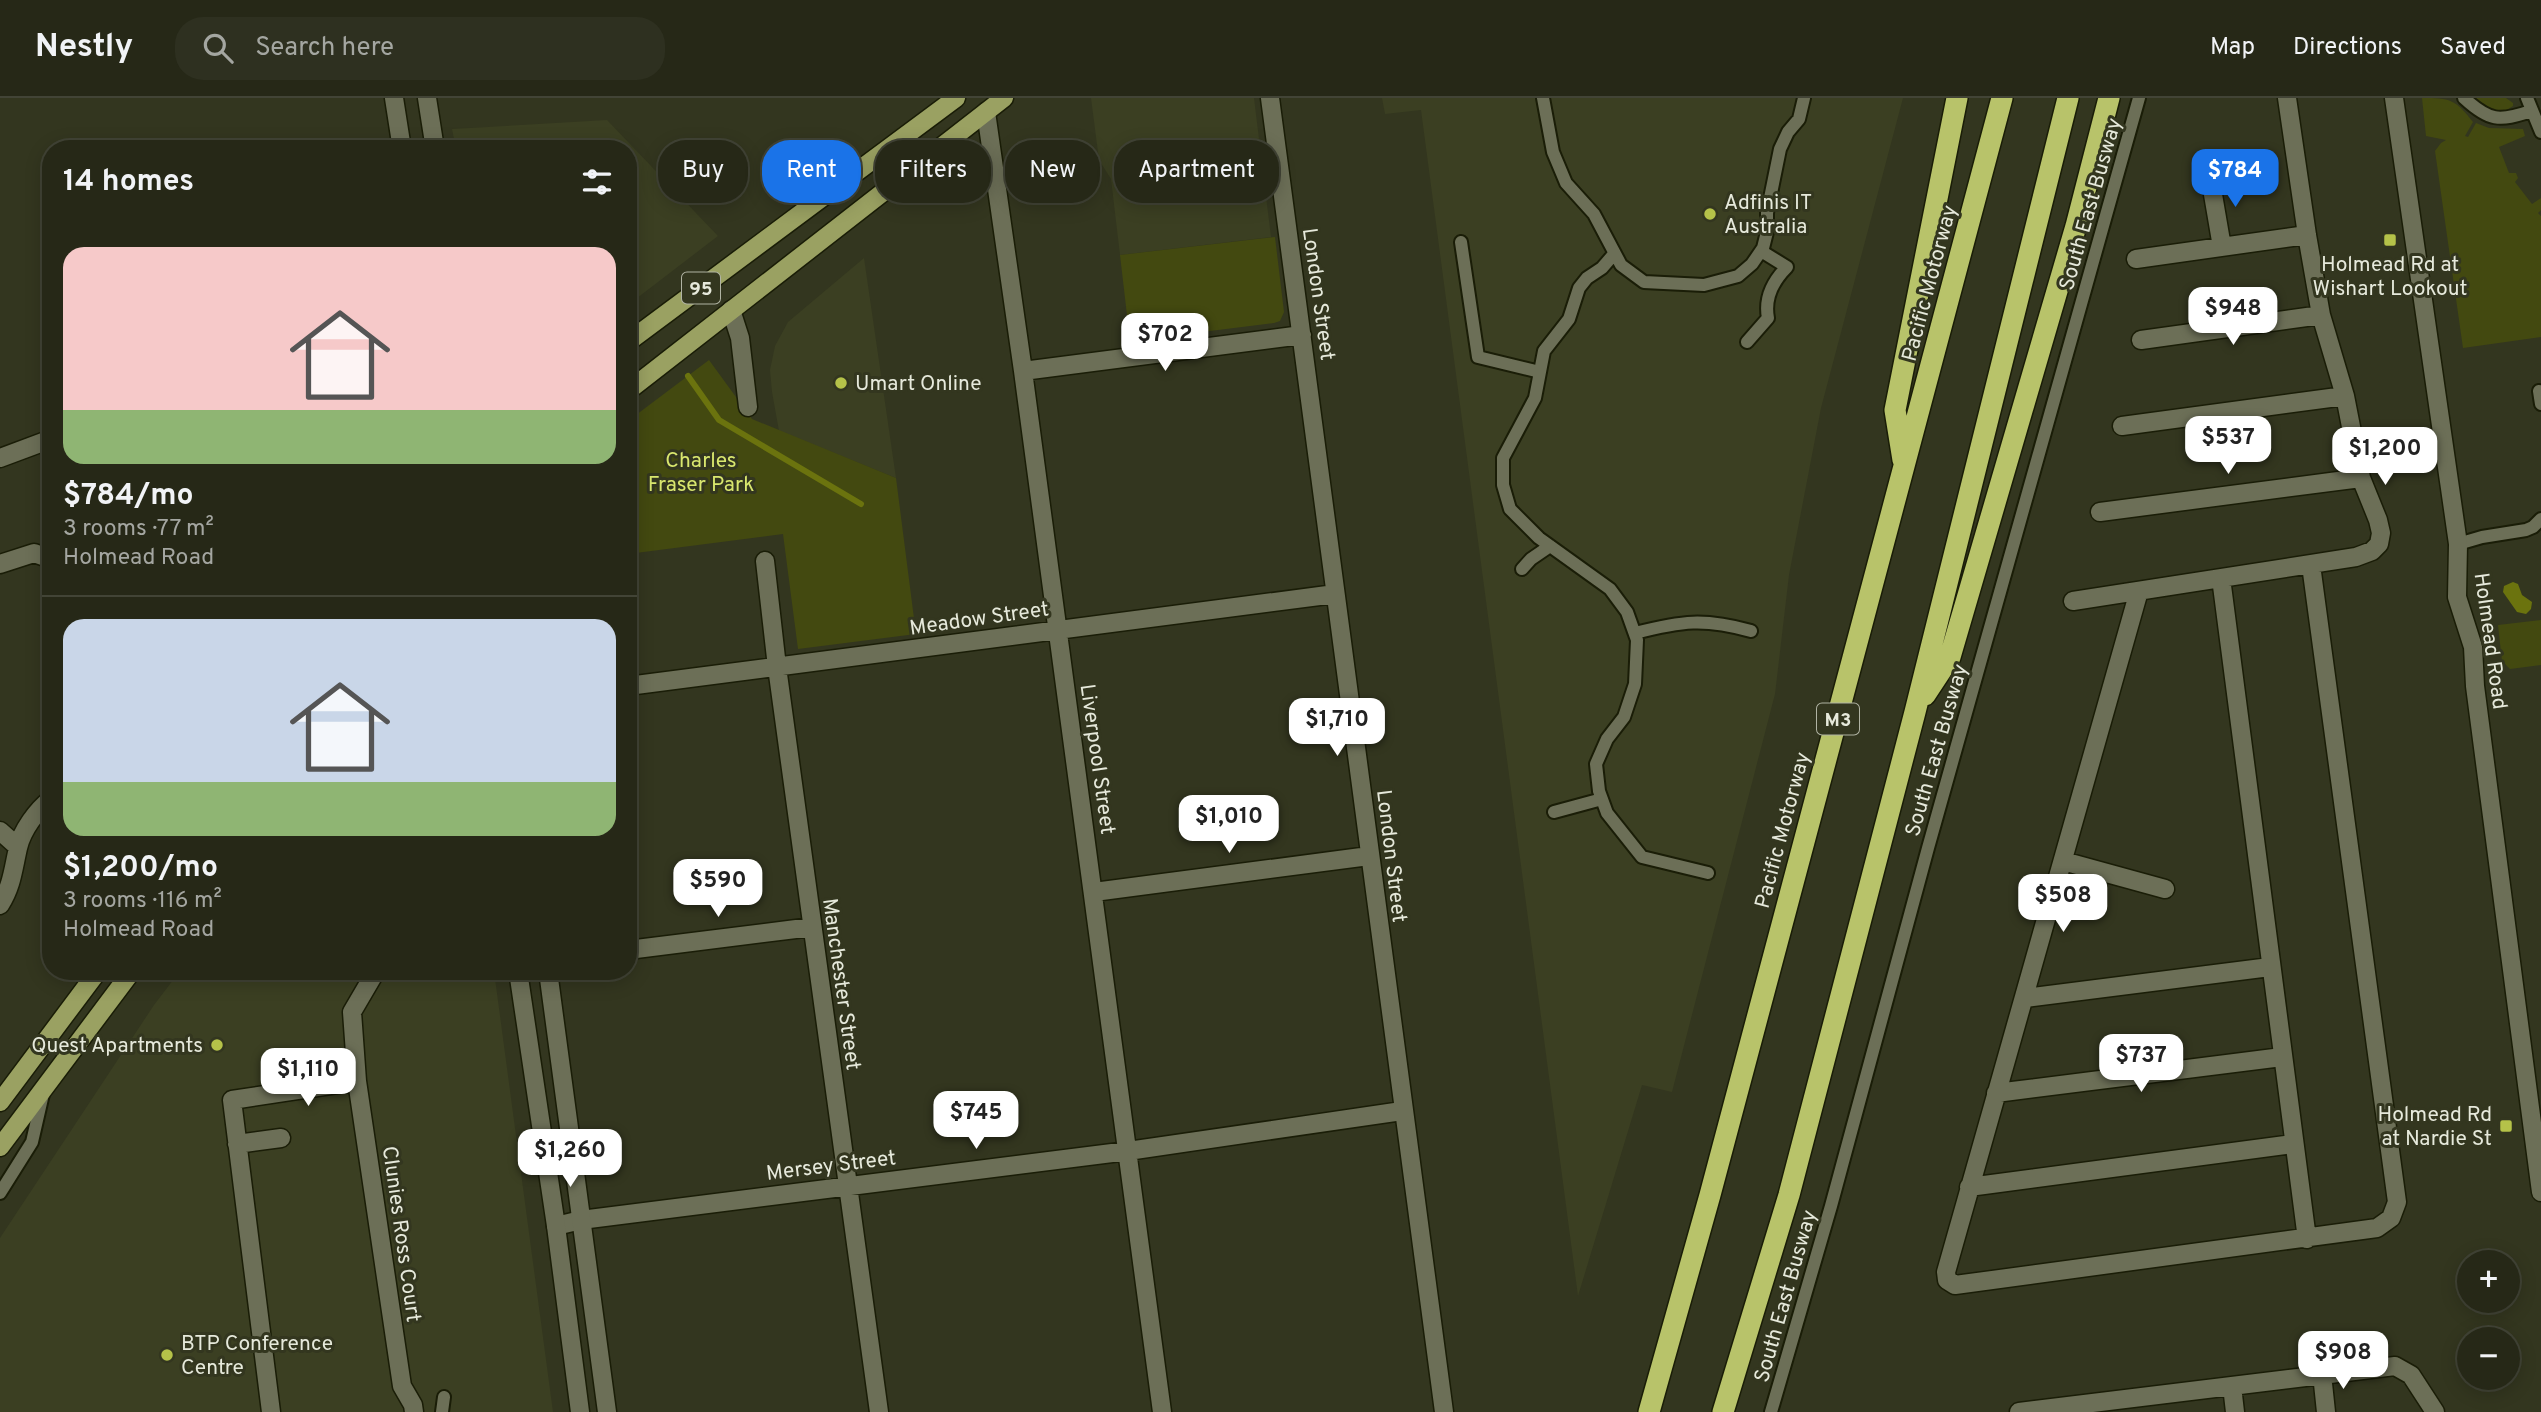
<!DOCTYPE html>
<meta charset="utf-8">
<style>
body{margin:0;font-family:Overpass,sans-serif;background:#2e3020;color:#f1f3f6;height:100vh;display:flex;flex-direction:column;font-size:26px;white-space:nowrap}
*{box-sizing:border-box;margin:0}
p{font-size:23px;color:#a4a6a1}
.icon{flex:none;width:38px;height:38px;fill:none;stroke:currentColor;stroke-width:2;stroke-linecap:round;stroke-linejoin:round}
.map{position:relative;flex:1;overflow:hidden}
.panel{position:absolute;left:42px;top:42px;width:595px;height:840px;display:flex;flex-direction:column;background:#262817;border-radius:28px;box-shadow:0 4px 18px #0003,0 0 0 2px #424436}
.panel>*{flex:none}
.guide{position:absolute;left:658px;top:42px;width:665px;height:63px;display:flex;gap:14px}
.fabs{position:absolute;left:2457px;top:1152px;display:grid;gap:14px}
.fabs a{display:grid;place-items:center;width:63px;height:63px;border-radius:50%;background:#262817;box-shadow:0 4px 18px #0003,0 0 0 2px #424436;font-size:35px}
.price{position:absolute;translate:-50% -60px;padding:0 16px;border-radius:14px;background:#fff;color:#222;font-size:23px;line-height:46px;filter:drop-shadow(0 2px 4px #0008)}
.price::after{content:'';position:absolute;left:50%;top:42px;width:21px;height:16px;margin-left:-10px;background:inherit;clip-path:polygon(0 0,100% 0,50% 100%)}
.price.active{background:#1a73e8;color:#fff}
ul{padding:0;list-style:none}
li{display:grid;align-content:center;gap:14px;height:371px;padding:0 21px}
li+li{border-top:2px solid #424436}
li span{display:grid;place-items:center;height:217px;border-radius:21px;color:#555}
li>.icon{margin-inline-start:auto}
span .icon{width:126px;height:126px;fill:#fffc;stroke-width:1}
li b{font-size:30px}
h2{display:flex;justify-content:space-between;align-items:center;height:84px;padding:0 21px;font-size:30px}
.pill{padding:0 24px;border-radius:28px;background:#262817;box-shadow:0 4px 18px #0003,0 0 0 2px #424436;font-size:24px;line-height:63px}
.pill.active{background:#1a73e8;color:#fff}
header{display:flex;align-items:center;gap:42px;box-sizing:border-box;height:98px;padding:0 35px;background:#262817;border-bottom:2px solid #424436}
header strong{font-size:33px}
nav{display:flex;gap:38px;margin-inline-start:auto;font-size:24px}
.search{width:490px;height:63px;background:#2e3020;display:flex;align-items:center;gap:18px;box-sizing:border-box;padding:0 24px;border-radius:28px;color:#a4a6a1;font-size:26px}
.map>svg:first-child{display:block}
.built{fill:#3b3f22}
.green{fill:#434910}
.water{fill:#6b730e}
.lines{fill:none;stroke-linecap:round;stroke-linejoin:round}
.stream{stroke:#6b730e;stroke-width:6}
.service-casing{stroke:#1a1d07;stroke-width:16}
.minor-casing{stroke:#1a1d07;stroke-width:21}
.tertiary-casing{stroke:#1a1d07;stroke-width:21}
.secondary-casing{stroke:#1a1d07;stroke-width:21}
.primary-casing{stroke:#1a1d07;stroke-width:21}
.motorway-casing{stroke:#1a1d07;stroke-width:24}
.service{stroke:#6c6f57;stroke-width:12}
.minor{stroke:#6c6f57;stroke-width:18}
.tertiary{stroke:#6c6f57;stroke-width:18}
.secondary{stroke:#6c6f57;stroke-width:18}
.primary{stroke:#9aa162;stroke-width:18}
.motorway{stroke:#b8c36a;stroke-width:21}
.poi-dot{fill:#b5c249;stroke:#33361f;stroke-width:2.5}
.labels{text-anchor:middle;stroke-width:6;stroke-linejoin:round;paint-order:stroke}
.shield{fill:#33361f;stroke:#b0b3a3;stroke-width:2}
.shield-label{font-size:19px;font-weight:bold;fill:#e6e9db}
.poi-label{font-size:21px;fill:#e6e9db;stroke:#33361f;text-anchor:start}
.street-label{font-size:21px;fill:#e6e9db;stroke:#33361f}
.park-label{font-size:21px;fill:#d9e76e;stroke:#33361f}
</style>
<header>
<strong>Nestly</strong>
<div class="search"><svg class="icon" aria-label="search" viewBox="0 0 24 24"><circle cx="10" cy="10" r="6"/><path d="M15 15l6 6"/></svg>Search here</div>
<nav><a>Map</a><a>Directions</a><a>Saved</a></nav>
</header>
<div class="map">
<svg width="2541" height="1314" viewBox="0 0 2541 1314">
<rect width="100%" height="100%" fill="#33361f"/>
<path class="built" d="M1091 0H1254L1271 139 1120 157 1111 81 1099 62Z
M1382 0H1903L1821 310 1789 477 1775 596 1672 994 1642 987 1578 1198 1421 12 1385 16Z
M607 22 718 138 628 207V51H456L452 31Z
M864 160 896 380 779 333 772 294 770 272 775 248 788 224Z
M180 873H494L553 1314H0V1140L154 907Z"/>
<path class="green" d="M2422 0C2450 0 2455 1 2473 24L2465 38 2468 39 2476 25 2489 30 2523 31 2525 38 2499 49 2509 75H2516L2518 80 2515 84 2532 106 2541 100V112L2538 115 2541 118V239L2463 250 2435 53 2441 45 2446 42 2426 38Z
M2474 0H2506L2513 5V8L2502 15 2483 10Z
M1275 139 1284 214 1280 223 1274 225 1130 243 1120 157Z
M709 262 752 321 896 380 916 536 798 551 783 436 628 456V323Z
M2541 522V567L2510 571 2502 563 2498 527Z"/>
<path class="water" d="M2513 484 2518 486 2522 497 2532 504 2531 511 2526 516 2517 514 2503 494 2504 488Z"/>
<g class="lines">
<path class="stream" d="M688 278 719 322 861 406"/>
<defs>
<path id="service" d="M1543 0 1553 54 1566 85 1594 116 1621 167 1644 184 1704 187 1738 178 1752 166 1763 150 1767 134V115L1780 51 1788 34 1799 21 1804 0
M2464 0C2489 23 2499 24 2531 13
M2527 0 2541 34
M1461 144 1478 259 1540 274
M1614 156 1602 170 1587 180 1579 190 1569 221 1544 253 1535 300 1503 360V387L1510 411 1539 440 1610 491 1627 514 1637 542 1635 586 1624 619 1607 641 1596 666 1599 693 1607 715 1642 759 1708 775
M1747 244 1768 220C1764 199 1773 183 1787 169L1761 153
M2539 293 2541 306
M2458 446 2482 439 2526 432 2533 429 2541 421
M1522 471 1531 461 1550 448
M1635 535C1682 523 1704 520 1751 533
M1554 714 1602 701
M0 1095 32 1044 43 996
M442 1314 444 1299
M1771 1314 1831 1108 1928 750 2139 0"/>
<path id="minor" d="M1270 0 1444 1314
M986 14 1023 273 1162 1314
M2210 79 2222 149
M2136 161 2307 137
M731 212 740 240 748 309
M2141 242 2321 217
M1023 273 1302 237
M2122 328 2345 298
M0 360 51 341
M2100 414 2361 380
M765 463 777 569 879 1314
M0 466 34 455 51 461
M2221 480 2307 1141
M2139 493 1946 1174 1947 1182 1955 1187 2377 1130 2391 1120 2397 1104 2311 467
M2073 503 2356 459 2372 453 2379 446 2381 435 2378 422 2361 380 2345 298 2321 217 2307 137 2287 0
M628 588 1335 496
M0 733 18 749
M2063 763 2165 791
M1094 794 1369 758
M0 807C12 788 13 772 18 750 22 732 37 712 51 701
M628 852 812 829
M2025 900 2270 869
M357 983 352 914 376 873
M1996 995 2282 959
M237 1046 281 1040
M1969 1089 2293 1046
M556 1128 581 1122 1128 1053 1402 1013
M2322 1276 2326 1314
M2232 1288 2235 1314
M271 1314 232 1002 357 983 402 1288 413 1307 414 1314
M2019 1314 2395 1268 2411 1277 2435 1314"/>
<path id="tertiary" d="M2394 0 2458 446 2457 499 2473 549 2475 588 2541 1094"/>
<path id="secondary" d="M394 0 402 51
M427 0 435 51
M518 873 556 1128 580 1314
M548 873 607 1314"/>
<path id="primary" d="M628 244 956 0
M628 293 1004 0
M0 1004 98 873
M0 1049 132 873"/>
<path id="motorway" d="M1903 362 1895 312 1957 0
M1925 597 1950 559 2076 128 2109 0
M1649 1314 1710 1097 2002 0
M1723 1314 1789 1097 1915 614 2068 0"/>
</defs>
<use href="#service" class="service-casing"/>
<use href="#minor" class="minor-casing"/>
<use href="#tertiary" class="tertiary-casing"/>
<use href="#secondary" class="secondary-casing"/>
<use href="#primary" class="primary-casing"/>
<use href="#motorway" class="motorway-casing"/>
<use href="#service" class="service"/>
<use href="#minor" class="minor"/>
<use href="#tertiary" class="tertiary"/>
<use href="#secondary" class="secondary"/>
<use href="#primary" class="primary"/>
<use href="#motorway" class="motorway"/>
</g>
<g class="poi-dot">
<circle cx="1710" cy="116" r="7"/>
<rect x="2383" y="135" width="14" height="14" rx="3.5"/>
<circle cx="841" cy="285" r="7"/>
<circle cx="217" cy="947" r="7"/>
<rect x="2499" y="1021" width="14" height="14" rx="3.5"/>
<circle cx="167" cy="1257" r="7"/>
</g>
<g class="labels">
<g class="shield">
<rect x="682" y="174.5" width="38" height="31" rx="5"/>
<rect x="1817" y="605.5" width="42" height="31" rx="5"/>
</g>
<g class="shield-label">
<text x="701" y="197">95</text>
<text x="1838" y="628">M3</text>
</g>
<g class="poi-label">
<text x="1724" y="111">Adfinis IT<tspan x="1724" dy="24">Australia</tspan></text>
<text x="2390" y="173" text-anchor="middle">Holmead Rd at<tspan x="2390" dy="24">Wishart Lookout</tspan></text>
<text x="855" y="292">Umart Online</text>
<text x="203" y="954" text-anchor="end">Quest Apartments</text>
<text x="2492" y="1023" text-anchor="end">Holmead Rd<tspan x="2492" dy="24">at Nardie St</tspan></text>
<text x="181" y="1252">BTP Conference<tspan x="181" dy="24">Centre</tspan></text>
</g>
<g class="street-label">
<text transform="translate(2090 106) rotate(-74)" y="7">South East Busway</text>
<text transform="translate(1929 185) rotate(-75)" y="7">Pacific Motorway</text>
<text transform="translate(1319 196) rotate(82)" y="7">London Street</text>
<text transform="translate(979 520) rotate(-8)" y="7">Meadow Street</text>
<text transform="translate(2491 543) rotate(82)" y="7">Holmead Road</text>
<text transform="translate(1936 652) rotate(-74)" y="7">South East Busway</text>
<text transform="translate(1098 661) rotate(82)" y="7">Liverpool Street</text>
<text transform="translate(1782 732) rotate(-75)" y="7">Pacific Motorway</text>
<text transform="translate(1392 758) rotate(83)" y="7">London Street</text>
<text transform="translate(842 886) rotate(82)" y="7">Manchester Street</text>
<text transform="translate(831 1067) rotate(-7)" y="7">Mersey Street</text>
<text transform="translate(402 1136) rotate(82)" y="7">Clunies Ross Court</text>
<text transform="translate(1785 1198) rotate(-74)" y="7">South East Busway</text>
</g>
<g class="park-label">
<text x="701" y="369">Charles<tspan x="701" dy="24">Fraser Park</tspan></text>
</g>
</g>
</svg>
<div class="fabs">
<a>+</a>
<a>−</a>
</div>
<b class="price active" style="left:2235px;top:111px">$784</b>
<b class="price" style="left:2233px;top:249px">$948</b>
<b class="price" style="left:1165px;top:275px">$702</b>
<b class="price" style="left:2228px;top:378px">$537</b>
<b class="price" style="left:2385px;top:389px">$1,200</b>
<b class="price" style="left:1337px;top:660px">$1,710</b>
<b class="price" style="left:1229px;top:757px">$1,010</b>
<b class="price" style="left:718px;top:821px">$590</b>
<b class="price" style="left:2063px;top:836px">$508</b>
<b class="price" style="left:2141px;top:996px">$737</b>
<b class="price" style="left:308px;top:1010px">$1,110</b>
<b class="price" style="left:976px;top:1053px">$745</b>
<b class="price" style="left:570px;top:1091px">$1,260</b>
<b class="price" style="left:2343px;top:1293px">$908</b>
<div class="guide">
<a class="pill">Buy</a>
<a class="pill active">Rent</a>
<a class="pill">Filters</a>
<a class="pill">New</a>
<a class="pill">Apartment</a>
</div>
<section class="panel">
<h2>14 homes<svg class="icon" aria-label="filters" viewBox="0 0 24 24"><path d="M4 7h16M4 17h16"/><circle cx="9" cy="7" r="2"/><circle cx="15" cy="17" r="2"/></svg></h2>
<ul>
<li><span style="background:linear-gradient(#f6c9c9 75%,#8fb573 0)"><svg class="icon" aria-label="home" viewBox="0 0 24 24"><path d="M3 11l9-7 9 7M6 9v11h12V9"/></svg></span><div><b>$784/mo</b><p>3 rooms · 77 m²</p><p>Holmead Road</p></div></li>
<li><span style="background:linear-gradient(#c9d6e8 75%,#8fb573 0)"><svg class="icon" aria-label="home" viewBox="0 0 24 24"><path d="M3 11l9-7 9 7M6 9v11h12V9"/></svg></span><div><b>$1,200/mo</b><p>3 rooms · 116 m²</p><p>Holmead Road</p></div></li>
</ul>
</section>
</div>
